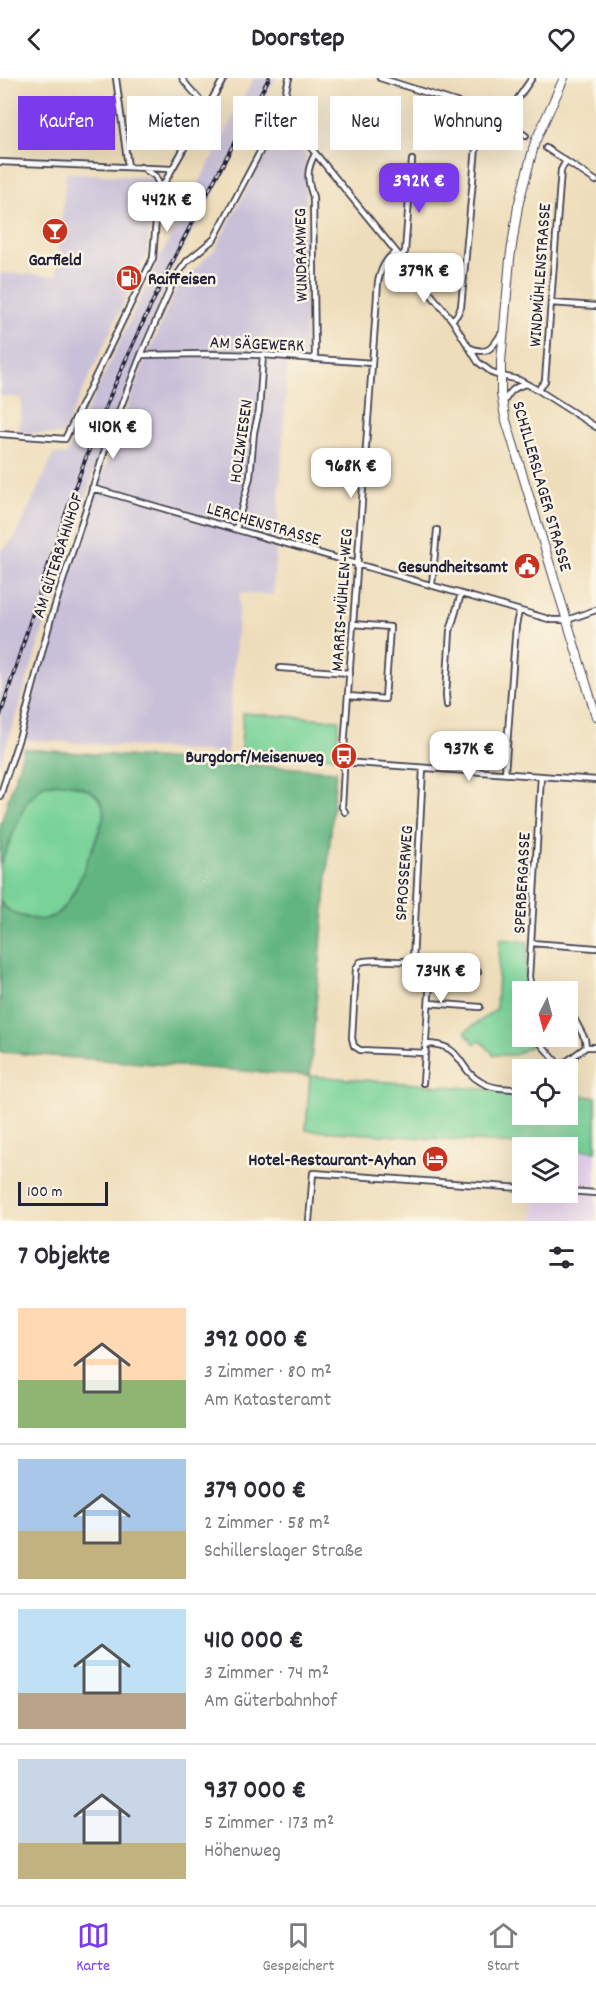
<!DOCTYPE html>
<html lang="de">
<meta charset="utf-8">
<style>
body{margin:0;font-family:Dekko,sans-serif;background:#f7f7f7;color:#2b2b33;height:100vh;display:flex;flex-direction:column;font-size:22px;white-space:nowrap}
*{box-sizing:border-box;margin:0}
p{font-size:20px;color:#7c7c81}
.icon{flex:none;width:33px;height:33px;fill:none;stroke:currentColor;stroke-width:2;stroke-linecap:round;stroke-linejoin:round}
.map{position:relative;height:1143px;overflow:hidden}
.side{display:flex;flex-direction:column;background:#fff;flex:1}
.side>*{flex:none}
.top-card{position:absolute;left:18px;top:18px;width:561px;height:54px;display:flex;gap:12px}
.needle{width:39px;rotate:186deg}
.controls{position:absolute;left:512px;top:903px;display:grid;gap:12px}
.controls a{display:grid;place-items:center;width:66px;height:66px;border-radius:0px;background:#fff;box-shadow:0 6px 24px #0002;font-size:30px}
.scale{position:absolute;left:18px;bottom:15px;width:90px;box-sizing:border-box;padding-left:6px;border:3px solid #22223b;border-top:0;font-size:16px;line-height:21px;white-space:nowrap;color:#22223b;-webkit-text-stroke:4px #fcf5e5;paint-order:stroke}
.price{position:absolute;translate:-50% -51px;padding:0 14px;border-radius:12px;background:#fff;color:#222;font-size:20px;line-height:39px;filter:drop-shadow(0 2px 3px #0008)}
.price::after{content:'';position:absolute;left:50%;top:36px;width:18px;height:14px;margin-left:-9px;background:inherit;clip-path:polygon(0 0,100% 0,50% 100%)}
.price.selected{background:#7c3aed;color:#fff}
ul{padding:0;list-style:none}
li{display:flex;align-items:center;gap:18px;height:150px;padding:0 18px}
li+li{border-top:2px solid #e1e1e2}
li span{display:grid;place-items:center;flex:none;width:168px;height:120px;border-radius:0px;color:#555}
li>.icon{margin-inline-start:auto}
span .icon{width:72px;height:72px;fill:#fffc;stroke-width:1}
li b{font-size:26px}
h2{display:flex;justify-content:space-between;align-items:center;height:72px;padding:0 18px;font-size:26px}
.pill{padding:0 21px;border-radius:0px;background:#fff;box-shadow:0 6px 24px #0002;font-size:21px;line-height:54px}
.pill.selected{background:#7c3aed;color:#fff}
header{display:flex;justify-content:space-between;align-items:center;height:78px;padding:0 18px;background:#fff;font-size:27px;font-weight:800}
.tab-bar{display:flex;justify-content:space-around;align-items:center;height:84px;border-top:2px solid #e1e1e2;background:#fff;font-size:16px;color:#7c7c81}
.tab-bar a{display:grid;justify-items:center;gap:3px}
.tab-bar .selected{color:#7c3aed}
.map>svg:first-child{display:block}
.built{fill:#e6d2f0}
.industrial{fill:#c8bfd8}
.green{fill:#79d399;stroke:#4e7a6a;stroke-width:1.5}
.forest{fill:#62b581;stroke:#426c5e;stroke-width:1.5}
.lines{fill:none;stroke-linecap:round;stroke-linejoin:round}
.pedestrian-casing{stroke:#413e4e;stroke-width:7}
.minor-casing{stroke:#413e4e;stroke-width:8}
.primary-casing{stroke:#413e4e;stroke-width:10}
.pedestrian{stroke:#fff;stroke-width:4}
.minor{stroke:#fff;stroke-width:4.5}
.primary{stroke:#fff;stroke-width:8}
.rail-casing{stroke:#22223b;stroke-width:4}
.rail{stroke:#fcf5e5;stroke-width:1.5;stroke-dasharray:4.5;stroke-linecap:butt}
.labels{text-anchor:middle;stroke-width:5;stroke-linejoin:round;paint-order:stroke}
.street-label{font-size:18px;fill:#22223b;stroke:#fcf5e5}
.poi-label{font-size:18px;font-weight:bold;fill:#22223b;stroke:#fcf5e5;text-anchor:end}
</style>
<header><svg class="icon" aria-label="back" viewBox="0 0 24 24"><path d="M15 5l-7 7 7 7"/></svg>Doorstep<svg class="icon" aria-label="heart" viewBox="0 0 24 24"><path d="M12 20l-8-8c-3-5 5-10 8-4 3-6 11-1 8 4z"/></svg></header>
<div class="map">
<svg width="596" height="1143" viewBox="0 0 596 1143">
<rect width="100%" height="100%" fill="#fcf5e5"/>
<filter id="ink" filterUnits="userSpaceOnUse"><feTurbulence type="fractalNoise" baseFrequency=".0167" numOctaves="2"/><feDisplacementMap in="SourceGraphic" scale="12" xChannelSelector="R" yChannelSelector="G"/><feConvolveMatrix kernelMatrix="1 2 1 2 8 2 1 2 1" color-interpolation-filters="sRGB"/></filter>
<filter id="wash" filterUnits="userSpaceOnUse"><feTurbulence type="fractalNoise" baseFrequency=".008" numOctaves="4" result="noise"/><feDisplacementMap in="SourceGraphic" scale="24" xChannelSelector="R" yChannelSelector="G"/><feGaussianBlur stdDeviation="1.35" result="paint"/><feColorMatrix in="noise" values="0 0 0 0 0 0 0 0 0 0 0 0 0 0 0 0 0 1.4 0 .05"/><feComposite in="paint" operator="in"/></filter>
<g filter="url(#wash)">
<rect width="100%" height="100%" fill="#eeddba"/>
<path class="built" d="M567 1070 596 1073V1143H533L535 1115 567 1114Z"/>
<path class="industrial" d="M254 0H276L172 191 94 394 0 687V474L15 460 54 376 66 377 159 181Z
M281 47 306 77 305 281 288 282 273 517 240 515 227 675 22 661 43 581 91 427 141 293 177 208 215 171Z
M66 95 161 100 152 119 147 175 62 357 19 354 22 320 0 318V195L57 198Z"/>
<path class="green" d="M243 635 339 642 336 679 241 672Z
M66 705 92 713 103 727V740L94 766 81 799 67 825 55 837 41 842 18 837 4 830 0 823V787L26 725 43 707Z
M500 861 528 864 526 900 529 906 530 913 522 914V958L530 959 534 966 515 977H494L480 962 475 966 465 954 496 931Z
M310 998 522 1014V1036H567V1017L596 1019V1073L548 1068 306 1052Z"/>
<path class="forest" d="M24 671 336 693 310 998 0 974V823C9 838 42 848 57 836 73 823 81 799 88 780 93 768 107 741 103 728 99 714 79 707 66 705 59 704 50 706 43 707L26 725 0 787V748Z"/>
</g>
<g filter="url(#ink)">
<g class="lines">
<defs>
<path id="pedestrian" d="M182 0C189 11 199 19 207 30"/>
<path id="minor" d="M116 0 128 89
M380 0 481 32 503 42 526 58
M284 37 452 242 478 284 494 296 519 302 538 312 596 349
M284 37V21L289 0
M503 42 532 0
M546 70 596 103
M0 84 172 91
M141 89 155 98 161 110
M400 179 405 174 412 82
M551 225 596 228
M452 242 457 237 461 229 479 38 481 32
M468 269C486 277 491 273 501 256
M141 277 206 276 263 277 372 285
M315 281 313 119C307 102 306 92 315 76
M538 312 545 303 561 92 566 83
M504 324C510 313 514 309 526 306
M0 356 65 361 153 180 158 116 224 0
M92 410 552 542H567L596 532
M236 451 250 399 254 354 259 333 263 277
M432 507 437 452
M280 590 350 595
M348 618 385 621 390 549 353 546
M447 627 446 617 450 553 461 516
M343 684 596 702
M505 695 516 547 519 533
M0 718 21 654 51 540 109 359 141 277 175 200 187 183 214 161 271 53 276 44 284 37
M345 734 342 729 344 692 343 684 378 204C381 191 385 182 395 174
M531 865 596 870
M413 882C395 886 377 879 360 884L356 891 352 960 354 968 360 972 426 975
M428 895 432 892 478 894
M532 914 529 899 541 698
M429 925 480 929
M567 927 585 961 586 969H596
M534 958 560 988
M426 966C464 966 456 990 481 1004 492 1011 509 1011 522 1011
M555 992 586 969
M423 1005 430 902 427 893 413 882 423 690
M567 1113 596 1115
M309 1143 313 1095 522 1110"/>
<path id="primary" d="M564 0 535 64 518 128 510 181 501 284V316L505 339 596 638"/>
</defs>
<use href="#pedestrian" class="pedestrian-casing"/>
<use href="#minor" class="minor-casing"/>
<use href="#primary" class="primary-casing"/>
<use href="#pedestrian" class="pedestrian"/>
<use href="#minor" class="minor"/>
<use href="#primary" class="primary"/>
<defs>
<path id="rail" d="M0 638C36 526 70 412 116 304 161 200 215 100 269 0"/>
</defs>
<use href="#rail" class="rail-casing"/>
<use href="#rail" class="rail"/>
</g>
</g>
<defs>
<symbol id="bar-disc" viewBox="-11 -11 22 22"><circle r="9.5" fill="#c8321e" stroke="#fcf5e5"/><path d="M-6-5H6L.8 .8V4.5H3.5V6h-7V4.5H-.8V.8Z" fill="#fff"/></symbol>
<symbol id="fuel-disc" viewBox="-11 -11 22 22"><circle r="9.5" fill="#c8321e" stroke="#fcf5e5"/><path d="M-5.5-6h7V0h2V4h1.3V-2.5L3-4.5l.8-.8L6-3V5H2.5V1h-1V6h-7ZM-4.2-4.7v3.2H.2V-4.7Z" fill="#fff"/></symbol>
<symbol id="civic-disc" viewBox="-11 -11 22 22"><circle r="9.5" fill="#c8321e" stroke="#fcf5e5"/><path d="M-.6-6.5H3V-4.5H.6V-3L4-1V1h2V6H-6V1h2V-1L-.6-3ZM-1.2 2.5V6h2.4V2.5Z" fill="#fff"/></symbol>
<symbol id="bus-disc" viewBox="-11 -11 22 22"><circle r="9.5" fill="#c8321e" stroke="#fcf5e5"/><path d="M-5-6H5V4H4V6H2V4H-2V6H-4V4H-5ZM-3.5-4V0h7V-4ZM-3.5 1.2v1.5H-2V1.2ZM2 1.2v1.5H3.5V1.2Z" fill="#fff"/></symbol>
<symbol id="hotel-disc" viewBox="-11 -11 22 22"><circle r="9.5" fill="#c8321e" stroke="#fcf5e5"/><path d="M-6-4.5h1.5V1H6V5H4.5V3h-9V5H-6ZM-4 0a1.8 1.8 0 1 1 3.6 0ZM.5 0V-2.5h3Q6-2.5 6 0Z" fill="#fff"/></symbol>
</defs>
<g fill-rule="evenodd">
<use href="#bar-disc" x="40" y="138" width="30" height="30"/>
<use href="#fuel-disc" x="114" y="185" width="30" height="30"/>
<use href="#civic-disc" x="512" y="473" width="30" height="30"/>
<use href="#bus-disc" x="329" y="663" width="30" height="30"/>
<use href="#hotel-disc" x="420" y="1066" width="30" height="30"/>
</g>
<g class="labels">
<g class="street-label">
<text transform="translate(300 177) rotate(-91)" y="6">WUNDRAMWEG</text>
<text transform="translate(539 197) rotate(-86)" y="6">WINDMÜHLENSTRASSE</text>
<text transform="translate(257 265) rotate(2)" y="6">AM SÄGEWERK</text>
<text transform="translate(240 363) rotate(-82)" y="6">HOLZWIESEN</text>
<text transform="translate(543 408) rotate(74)" y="6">SCHILLERSLAGER STRASSE</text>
<text transform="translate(264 445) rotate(16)" y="6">LERCHENSTRASSE</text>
<text transform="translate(57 477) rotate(-72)" y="6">AM GÜTERBAHNHOF</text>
<text transform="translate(341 522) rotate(-86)" y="6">MARRIS-MÜHLEN-WEG</text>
<text transform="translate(403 795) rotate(-86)" y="6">SPROSSERWEG</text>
<text transform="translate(521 805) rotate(-87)" y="6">SPERBERGASSE</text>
</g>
<g class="poi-label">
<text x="55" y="187" text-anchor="middle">Garfield</text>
<text x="148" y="206" text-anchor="start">Raiffeisen</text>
<text x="508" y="494">Gesundheitsamt</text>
<text x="324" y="684">Burgdorf/Meisenweg</text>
<text x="416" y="1087">Hotel-Restaurant-Ayhan</text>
</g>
</g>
</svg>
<div class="controls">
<a><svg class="needle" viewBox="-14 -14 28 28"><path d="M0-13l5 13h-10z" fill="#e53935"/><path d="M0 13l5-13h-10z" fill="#7c7c81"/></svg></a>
<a><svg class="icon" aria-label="locate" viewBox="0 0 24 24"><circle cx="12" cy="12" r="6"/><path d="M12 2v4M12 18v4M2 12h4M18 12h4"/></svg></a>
<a><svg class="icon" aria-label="layers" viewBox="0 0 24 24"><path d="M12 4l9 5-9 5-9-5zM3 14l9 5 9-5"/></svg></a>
</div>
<div class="scale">100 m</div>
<b class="price selected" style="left:419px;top:136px">392K €</b>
<b class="price" style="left:167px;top:155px">442K €</b>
<b class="price" style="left:424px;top:226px">379K €</b>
<b class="price" style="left:113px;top:382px">410K €</b>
<b class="price" style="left:351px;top:421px">968K €</b>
<b class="price" style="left:469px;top:704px">937K €</b>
<b class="price" style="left:441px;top:926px">734K €</b>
<div class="top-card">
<a class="pill selected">Kaufen</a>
<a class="pill">Mieten</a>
<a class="pill">Filter</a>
<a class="pill">Neu</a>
<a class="pill">Wohnung</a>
</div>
</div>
<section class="side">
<h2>7 Objekte<svg class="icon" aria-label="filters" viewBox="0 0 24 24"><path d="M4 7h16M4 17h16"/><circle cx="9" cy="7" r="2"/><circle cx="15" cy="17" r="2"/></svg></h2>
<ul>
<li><span style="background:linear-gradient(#ffd9b3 60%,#8fb573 0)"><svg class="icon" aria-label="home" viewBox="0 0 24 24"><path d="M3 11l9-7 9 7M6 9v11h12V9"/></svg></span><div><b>392 000 €</b><p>3 Zimmer · 80 m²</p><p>Am Katasteramt</p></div></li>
<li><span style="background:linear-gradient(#a9c7e8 60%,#c2b280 0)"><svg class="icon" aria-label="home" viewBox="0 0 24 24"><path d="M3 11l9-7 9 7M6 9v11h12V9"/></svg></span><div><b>379 000 €</b><p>2 Zimmer · 58 m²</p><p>Schillerslager Straße</p></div></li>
<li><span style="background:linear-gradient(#bfe0f5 70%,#b9a48a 0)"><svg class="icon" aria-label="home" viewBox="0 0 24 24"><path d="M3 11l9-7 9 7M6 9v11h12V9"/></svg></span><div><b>410 000 €</b><p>3 Zimmer · 74 m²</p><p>Am Güterbahnhof</p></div></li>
<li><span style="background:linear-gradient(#c9d6e8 70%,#c2b280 0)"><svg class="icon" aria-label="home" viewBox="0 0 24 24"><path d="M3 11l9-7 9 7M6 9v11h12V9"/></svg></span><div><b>937 000 €</b><p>5 Zimmer · 173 m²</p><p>Höhenweg</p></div></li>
</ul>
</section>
<nav class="tab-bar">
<a class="selected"><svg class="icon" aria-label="map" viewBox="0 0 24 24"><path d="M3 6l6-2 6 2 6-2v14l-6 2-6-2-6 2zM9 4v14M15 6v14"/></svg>Karte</a>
<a><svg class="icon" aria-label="saved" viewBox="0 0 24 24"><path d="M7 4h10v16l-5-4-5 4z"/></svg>Gespeichert</a>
<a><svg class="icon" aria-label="home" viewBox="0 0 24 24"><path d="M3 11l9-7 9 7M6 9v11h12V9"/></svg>Start</a>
</nav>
